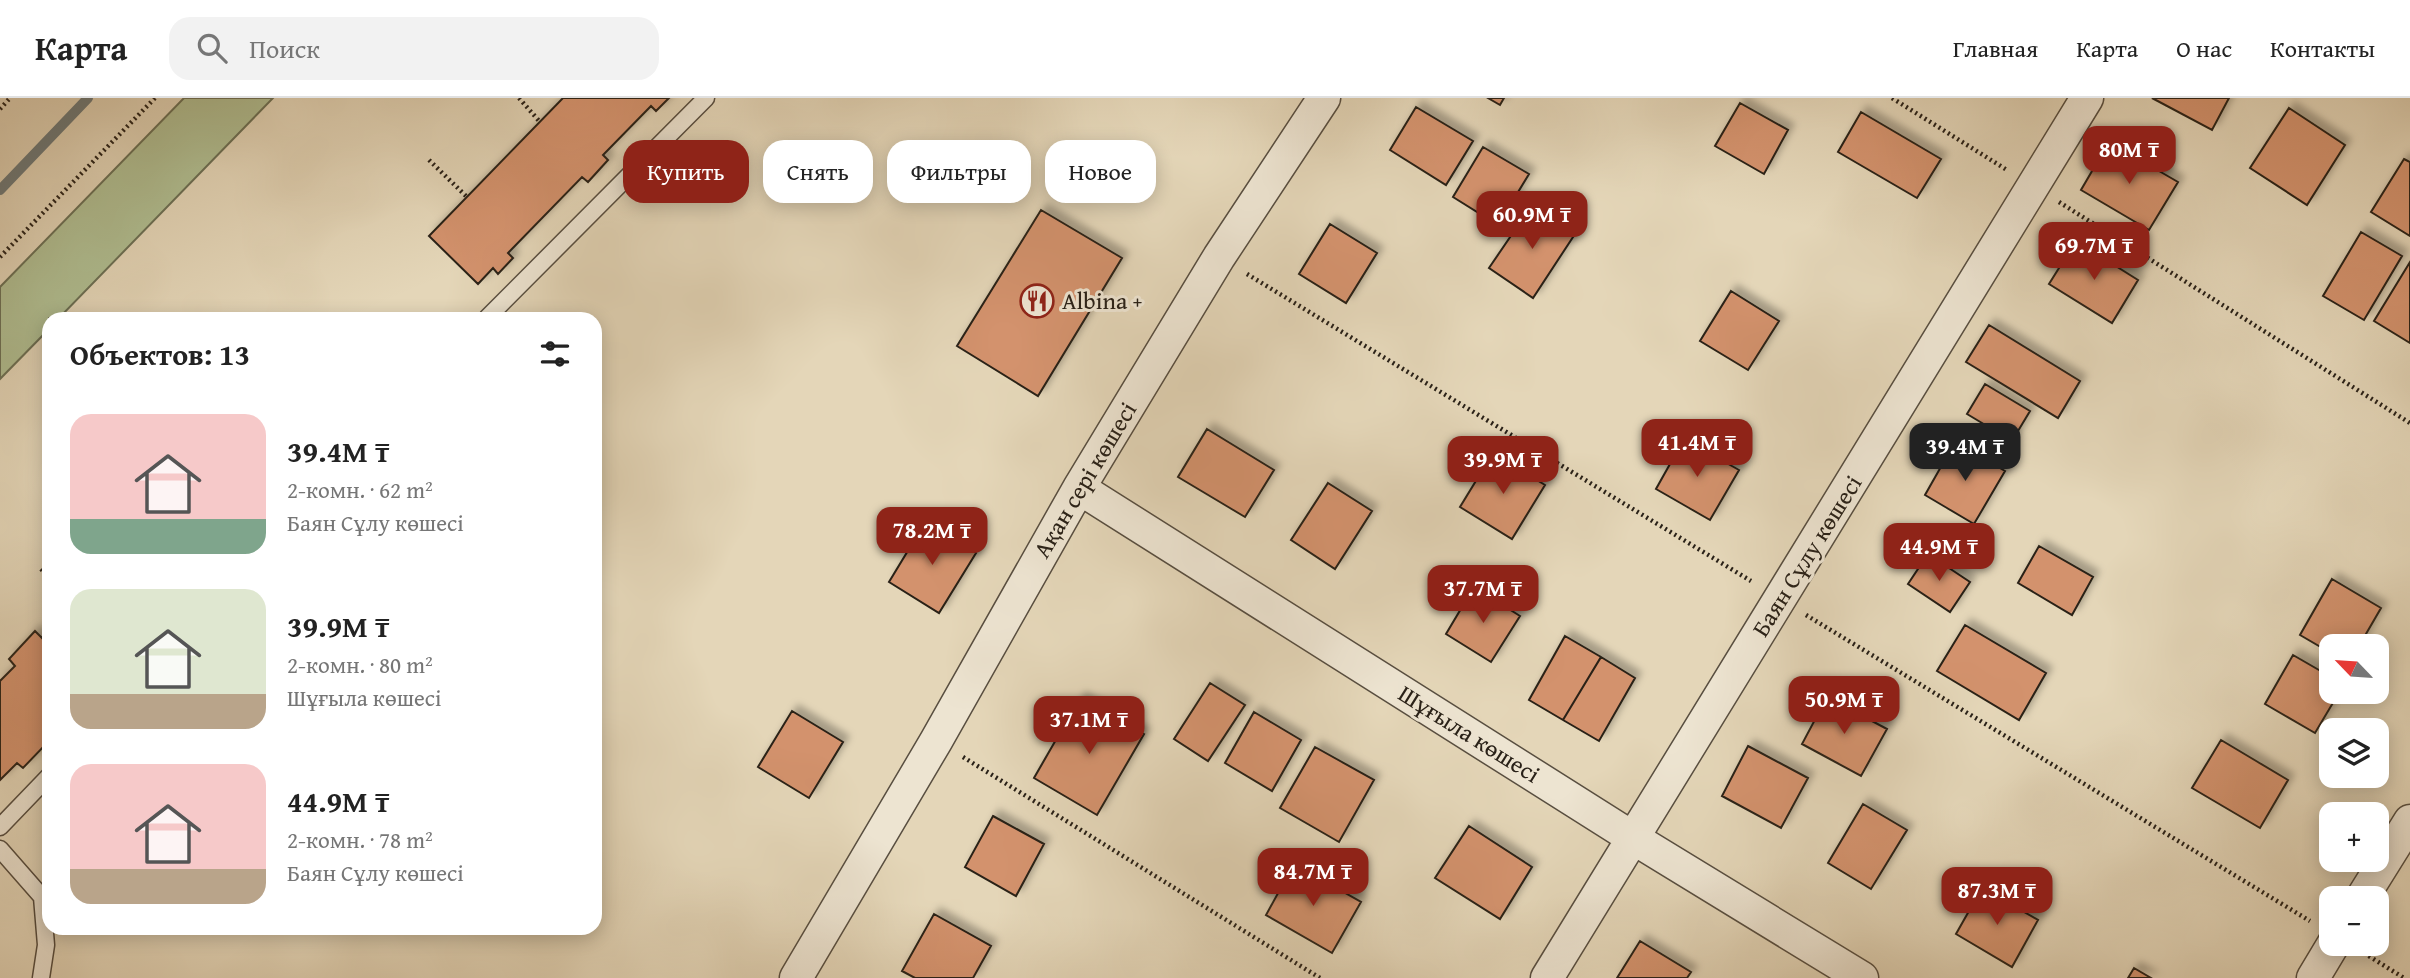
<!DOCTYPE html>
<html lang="ru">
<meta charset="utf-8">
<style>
body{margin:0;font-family:"Gentium Book Plus",serif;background:#f2f2f2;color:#222;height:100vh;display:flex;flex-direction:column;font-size:26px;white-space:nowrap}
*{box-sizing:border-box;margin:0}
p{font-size:23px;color:#767676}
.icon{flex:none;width:38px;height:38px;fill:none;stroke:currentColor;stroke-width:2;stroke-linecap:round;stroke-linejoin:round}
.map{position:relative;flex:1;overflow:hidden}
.panel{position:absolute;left:42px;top:214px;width:560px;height:623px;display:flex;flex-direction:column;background:#fff;border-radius:21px;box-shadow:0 4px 18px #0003}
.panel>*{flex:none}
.hud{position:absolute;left:623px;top:42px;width:665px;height:63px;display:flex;gap:14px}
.needle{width:46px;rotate:295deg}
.fabs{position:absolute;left:2319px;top:536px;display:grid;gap:14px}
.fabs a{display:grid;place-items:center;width:70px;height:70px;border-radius:14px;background:#fff;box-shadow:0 4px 18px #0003;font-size:35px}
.price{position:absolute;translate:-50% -60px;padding:0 16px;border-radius:14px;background:#8f2418;color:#fff;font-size:23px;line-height:46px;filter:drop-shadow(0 2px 4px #0008)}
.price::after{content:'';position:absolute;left:50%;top:42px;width:21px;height:16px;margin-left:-10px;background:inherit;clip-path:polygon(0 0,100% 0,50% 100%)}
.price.selected{background:#222;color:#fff}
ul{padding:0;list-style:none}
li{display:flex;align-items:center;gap:21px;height:175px;padding:0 28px}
li span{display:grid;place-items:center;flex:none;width:196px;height:140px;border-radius:21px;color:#555}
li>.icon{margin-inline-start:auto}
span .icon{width:84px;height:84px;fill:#fffc;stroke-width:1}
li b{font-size:30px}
h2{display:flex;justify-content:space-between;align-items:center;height:84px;padding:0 28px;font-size:30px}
.pill{padding:0 24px;border-radius:21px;background:#fff;box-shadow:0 4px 18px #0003;font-size:24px;line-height:63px}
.pill.selected{background:#8f2418;color:#fff}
header{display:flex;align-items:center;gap:42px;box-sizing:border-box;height:98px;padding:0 35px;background:#fff;border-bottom:2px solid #e0e0e0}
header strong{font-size:33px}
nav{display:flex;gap:38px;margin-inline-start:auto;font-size:24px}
.search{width:490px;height:63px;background:#f2f2f2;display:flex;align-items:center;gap:18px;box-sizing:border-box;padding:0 24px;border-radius:21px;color:#767676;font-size:26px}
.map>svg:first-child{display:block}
.green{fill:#b0be92;stroke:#6c7055;stroke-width:2}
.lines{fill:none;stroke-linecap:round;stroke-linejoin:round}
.stream{stroke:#6e7a7a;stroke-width:10}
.building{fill:#d3926d;stroke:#292118;stroke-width:2;filter:url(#shadow)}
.lane-casing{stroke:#584e40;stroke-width:19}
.street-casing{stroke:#584e40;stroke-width:35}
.path{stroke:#292118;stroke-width:4.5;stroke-dasharray:2 3.5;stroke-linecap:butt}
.lane{stroke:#ede4d1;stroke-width:16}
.street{stroke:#ede4d1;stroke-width:32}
.labels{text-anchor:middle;stroke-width:6;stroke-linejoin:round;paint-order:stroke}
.poi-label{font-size:24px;fill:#292118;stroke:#ede4d1;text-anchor:start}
.street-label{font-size:24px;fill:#292118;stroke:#ede4d1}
</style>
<header>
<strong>Карта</strong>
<div class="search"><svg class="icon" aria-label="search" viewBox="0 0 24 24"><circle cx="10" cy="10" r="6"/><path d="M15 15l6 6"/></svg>Поиск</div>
<nav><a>Главная</a><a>Карта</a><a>О нас</a><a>Контакты</a></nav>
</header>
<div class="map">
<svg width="2410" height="880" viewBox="0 0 2410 880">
<defs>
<filter id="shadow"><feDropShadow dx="6" dy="-6" stdDeviation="3.5" flood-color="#0004"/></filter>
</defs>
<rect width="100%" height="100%" fill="#e4d6b8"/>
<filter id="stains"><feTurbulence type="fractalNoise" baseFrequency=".00286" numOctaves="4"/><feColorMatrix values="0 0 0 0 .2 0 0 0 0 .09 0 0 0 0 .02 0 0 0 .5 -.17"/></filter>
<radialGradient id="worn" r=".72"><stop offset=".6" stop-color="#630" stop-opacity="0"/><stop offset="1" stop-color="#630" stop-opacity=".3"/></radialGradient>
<path class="green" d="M184 0H273L59 220H49V231L0 281V189Z"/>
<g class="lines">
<path class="stream" d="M0 92 88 0"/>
</g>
<path class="building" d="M563 0H669L656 13 651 8 603 57 608 62 588 84 582 79 508 155 513 160 498 176 493 170 478 186 429 138Z
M1488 0H1504L1500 7Z
M2152 0H2229L2212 32Z
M1740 5 1788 32 1764 76 1715 48Z
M1416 9 1473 43 1446 87 1390 52Z
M2289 10 2345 47 2307 107 2250 70Z
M1861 14 1941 61 1917 100 1838 54Z
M2109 44 2178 84 2149 132 2081 92Z
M1483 49 1529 76 1498 127 1453 99Z
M2404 61 2410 64V138L2371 114Z
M1532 107 1575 136 1533 200 1489 170Z
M1041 112 1122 160 1038 298 957 248Z
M1330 126 1377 155 1346 205 1299 176Z
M2361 134 2402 158 2364 222 2323 198Z
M2076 143 2138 182 2112 225 2049 186Z
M2410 164V245L2374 223Z
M1731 193 1779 223 1748 272 1700 243Z
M1989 227 2080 283 2058 320 1966 264Z
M1985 286 2030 313 2012 343 1967 316Z
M1207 331 1274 372 1245 419 1178 379Z
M1684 341 1739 372 1710 422 1656 391Z
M1955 344 2005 373 1974 426 1925 397Z
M1493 355 1545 387 1512 441 1460 409Z
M1328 385 1372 413 1335 471 1291 442Z
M926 423 976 455 939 515 889 484Z
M2039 448 2093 479 2072 517 2018 485Z
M1928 456 1970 484 1950 514 1908 486Z
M2332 481 2381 510 2359 548H2331V555L2300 537Z
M1474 489 1520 518 1491 564 1446 536Z
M1965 527 2046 575 2019 622 1937 573Z
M35 533 42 540 49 533V631L44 637 49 643 23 670 17 665 0 682V583L15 568 9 561Z
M1565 538 1601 559 1563 622 1529 602Z
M2293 557 2331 579V593H2340L2315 635 2265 606Z
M1601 559 1635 580 1599 643 1563 622Z
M1210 585 1245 607 1208 663 1174 641Z
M1827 599 1887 631 1861 678 1802 646Z
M1080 600 1144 636 1097 717 1034 680Z
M792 613 843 644 809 700 758 669Z
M1254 614 1301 642 1272 693 1225 665Z
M2221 642 2288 682 2260 730 2192 690Z
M1748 648 1808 680 1781 730 1722 698Z
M1315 649 1374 682 1339 744 1280 710Z
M1863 706 1907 732 1871 791 1828 765Z
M993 718 1044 746 1016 798 965 769Z
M1469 728 1532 769 1500 821 1435 780Z
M1294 766 1361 804 1332 855 1266 817Z
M1982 790 2038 822 2012 869 1956 836Z
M934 816 991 848 973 880H915L902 873Z
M1640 843 1691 874 1687 880H1617Z
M2134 870 2151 880H2128Z"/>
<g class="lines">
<defs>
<path id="lane" d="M487 220 706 0
M0 729 49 678
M0 751 42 799 46 847 41 880"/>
<path id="street" d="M1079 390 1633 740 1862 880
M2362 800 2410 723
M796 880 936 643 1079 390 1219 159 1324 0
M1547 880 2087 0
M2313 880 2334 845"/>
</defs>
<use href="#lane" class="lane-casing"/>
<use href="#street" class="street-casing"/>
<path class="path" d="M519 0 540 24
M1892 0 2007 72
M0 11 10 0
M429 62 467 99
M2059 104 2410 325
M0 159 155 0
M1247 176 1751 483
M41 471 49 479
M1806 517 2310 823
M963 659 1320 880
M2364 855 2404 880"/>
<use href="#lane" class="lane"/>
<use href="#street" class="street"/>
</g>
<defs>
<symbol id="restaurant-ring" viewBox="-11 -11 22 22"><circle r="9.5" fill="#ede4d1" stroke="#8f2418" stroke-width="1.5"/><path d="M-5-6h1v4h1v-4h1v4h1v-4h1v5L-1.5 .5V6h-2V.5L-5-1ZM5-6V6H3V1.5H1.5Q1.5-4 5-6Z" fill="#8f2418"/></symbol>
</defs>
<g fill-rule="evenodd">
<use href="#restaurant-ring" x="1018" y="184" width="38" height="38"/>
</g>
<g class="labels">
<g class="poi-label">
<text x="1062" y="211">Albina +</text>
</g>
<g class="street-label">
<text transform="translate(1085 382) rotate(-59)" y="8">Ақан сері көшесі</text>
<text transform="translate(1807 458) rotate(-58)" y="8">Баян Сұлу көшесі</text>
<text transform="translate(1469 636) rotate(32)" y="8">Шұғыла көшесі</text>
</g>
</g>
<rect width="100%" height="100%" filter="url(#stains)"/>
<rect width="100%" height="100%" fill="url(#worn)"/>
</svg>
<div class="fabs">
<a><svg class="needle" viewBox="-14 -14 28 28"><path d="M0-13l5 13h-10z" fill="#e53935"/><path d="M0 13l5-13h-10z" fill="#767676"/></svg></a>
<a><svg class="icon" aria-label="layers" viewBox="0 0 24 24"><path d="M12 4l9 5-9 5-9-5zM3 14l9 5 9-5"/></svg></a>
<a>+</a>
<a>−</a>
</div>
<b class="price" style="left:2129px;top:88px">80M ₸</b>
<b class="price" style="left:1532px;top:153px">60.9M ₸</b>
<b class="price" style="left:2094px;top:184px">69.7M ₸</b>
<b class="price" style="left:1697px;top:381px">41.4M ₸</b>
<b class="price selected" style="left:1965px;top:385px">39.4M ₸</b>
<b class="price" style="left:1503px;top:398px">39.9M ₸</b>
<b class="price" style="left:932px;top:469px">78.2M ₸</b>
<b class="price" style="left:1939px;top:485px">44.9M ₸</b>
<b class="price" style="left:1483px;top:527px">37.7M ₸</b>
<b class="price" style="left:1844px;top:638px">50.9M ₸</b>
<b class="price" style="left:1089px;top:658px">37.1M ₸</b>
<b class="price" style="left:1313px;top:810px">84.7M ₸</b>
<b class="price" style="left:1997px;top:829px">87.3M ₸</b>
<div class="hud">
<a class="pill selected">Купить</a>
<a class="pill">Снять</a>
<a class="pill">Фильтры</a>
<a class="pill">Новое</a>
</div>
<section class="panel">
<h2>Объектов: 13<svg class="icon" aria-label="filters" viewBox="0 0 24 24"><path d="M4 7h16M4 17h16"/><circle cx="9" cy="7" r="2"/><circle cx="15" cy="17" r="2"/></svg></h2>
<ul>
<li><span style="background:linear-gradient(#f6c9c9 75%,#7fa58c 0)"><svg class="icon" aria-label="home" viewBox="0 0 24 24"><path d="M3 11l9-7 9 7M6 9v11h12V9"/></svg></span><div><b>39.4M ₸</b><p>2-комн. · 62 m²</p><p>Баян Сұлу көшесі</p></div></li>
<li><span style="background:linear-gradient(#dfe7d0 75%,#b9a48a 0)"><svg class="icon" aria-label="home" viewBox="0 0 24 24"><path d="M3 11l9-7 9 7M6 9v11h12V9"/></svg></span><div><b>39.9M ₸</b><p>2-комн. · 80 m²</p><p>Шұғыла көшесі</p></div></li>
<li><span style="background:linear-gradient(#f6c9c9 75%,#b9a48a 0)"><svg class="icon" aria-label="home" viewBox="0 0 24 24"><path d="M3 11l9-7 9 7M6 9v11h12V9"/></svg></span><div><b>44.9M ₸</b><p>2-комн. · 78 m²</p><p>Баян Сұлу көшесі</p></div></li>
</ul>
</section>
</div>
